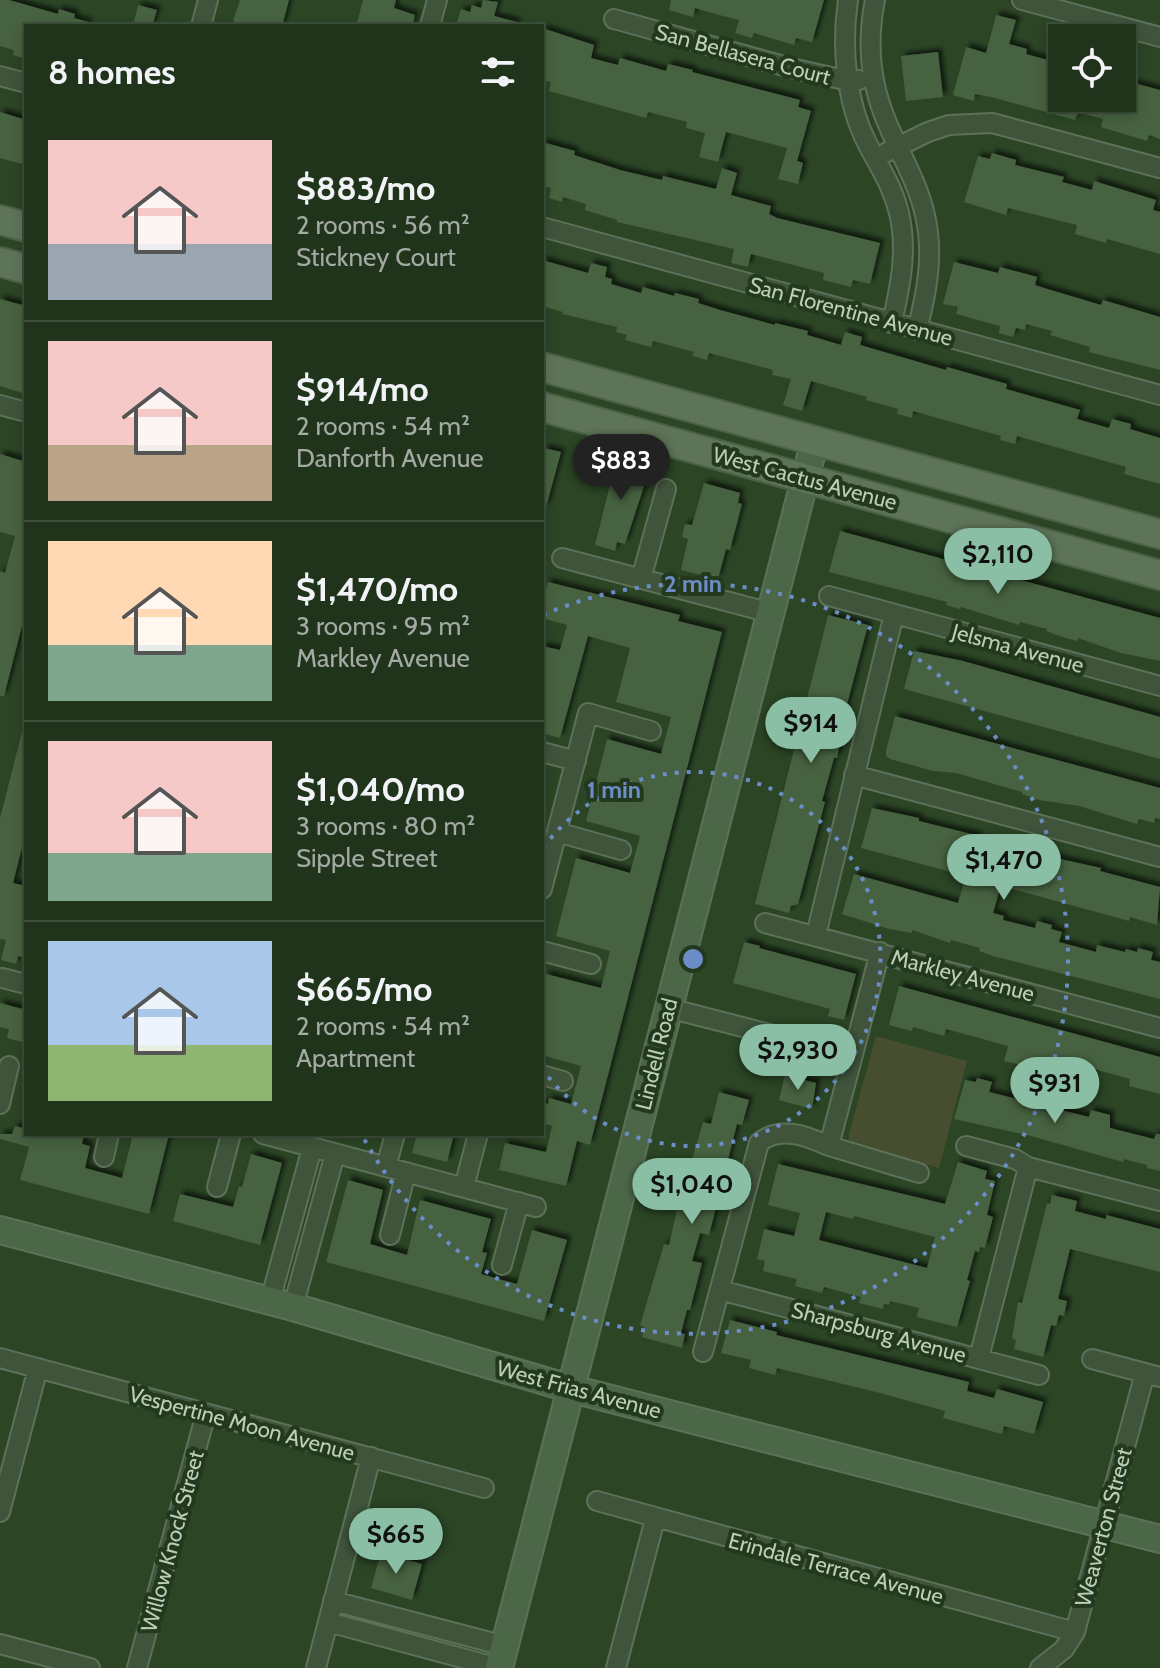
<!DOCTYPE html>
<meta charset="utf-8">
<style>
body{margin:0;font-family:Cabin,sans-serif;background:#2d3f29;color:#f1f3f6;height:100vh;display:flex;flex-direction:column;font-size:30px;white-space:nowrap}
*{box-sizing:border-box;margin:0}
p{font-size:26px;color:#a2aaa3}
.icon{flex:none;width:44px;height:44px;fill:none;stroke:currentColor;stroke-width:2;stroke-linecap:round;stroke-linejoin:round}
.map{position:relative;flex:1;overflow:hidden}
.panel{position:absolute;left:24px;top:24px;width:520px;height:1112px;display:flex;flex-direction:column;background:#20341c;border-radius:0px;box-shadow:0 4px 12px #0003,0 0 0 2px #3d4f3b}
.panel>*{flex:none}
.fabs{position:absolute;left:1048px;top:24px;display:grid;gap:16px}
.fabs a{display:grid;place-items:center;width:88px;height:88px;border-radius:0px;background:#20341c;box-shadow:0 4px 12px #0003,0 0 0 2px #3d4f3b;font-size:40px}
.price{position:absolute;translate:-50% -68px;padding:0 18px;border-radius:28px;background:#8abfa5;color:#111;font-size:26px;line-height:52px;filter:drop-shadow(0 2px 4px #0008)}
.price::after{content:'';position:absolute;left:50%;top:48px;width:24px;height:18px;margin-left:-12px;background:inherit;clip-path:polygon(0 0,100% 0,50% 100%)}
.price.active{background:#222;color:#fff}
ul{padding:0;list-style:none}
li{display:flex;align-items:center;gap:24px;height:200px;padding:0 24px}
li+li{border-top:2px solid #3d4f3b}
li span{display:grid;place-items:center;flex:none;width:224px;height:160px;border-radius:0px;color:#555}
li>.icon{margin-inline-start:auto}
span .icon{width:96px;height:96px;fill:#fffc;stroke-width:1}
li b{font-size:34px}
h2{display:flex;justify-content:space-between;align-items:center;height:96px;padding:0 24px;font-size:34px}
.map>svg:first-child{display:block}
.green{fill:#474d2f}
.building{fill:#46623f;fill-rule:evenodd;filter:url(#shadow)}
.lines{fill:none;stroke-linecap:round;stroke-linejoin:round}
.street-casing{stroke:#5c7158;stroke-width:22}
.secondary-casing{stroke:#5c7158;stroke-width:30}
.primary-casing{stroke:#4b6046;stroke-width:32}
.street{stroke:#3f543a;stroke-width:18}
.secondary{stroke:#4c6748;stroke-width:26}
.primary{stroke:#5d7458;stroke-width:28}
.ring{fill:none;stroke:#6c8ec8;stroke-width:4;stroke-dasharray:4 8}
.labels{text-anchor:middle;stroke-width:8;stroke-linejoin:round;paint-order:stroke}
.street-label{font-size:22px;fill:#bbceb7;stroke:#23391e}
.centre{fill:#6c8ec8;stroke:#23391e;stroke-width:4}
.ring-label{font-size:24px;text-anchor:middle;font-weight:bold;fill:#6c8ec8;stroke:#23391e;stroke-width:8;stroke-linejoin:round;paint-order:stroke}
</style>
<div class="map">
<svg width="1160" height="1668" viewBox="0 0 1160 1668">
<defs>
<filter id="shadow"><feDropShadow dx="4" dy="-4" stdDeviation="2" flood-color="#0009"/></filter>
</defs>
<rect width="100%" height="100%" fill="#2b4525"/>
<path class="green" d="M876 1036 967 1061 939 1168 855 1146 849 1141V1134Z"/>
<path class="building" d="M0 0H9L58 14 59 9 75 14 74 18 88 22V26H26V59L13 55 14 50 0 46Z
M240 0H289L282 26H241V24L233 21Z
M363 0H396L394 8 415 15 412 26H356Z
M483 0 498 2 494 16 517 22V26H456L461 9 470 12 472 5 481 8Z
M671 0H824L812 42 796 38 794 45 754 33 752 38 735 33 739 20 723 16 695 8 693 17 669 10Z
M138 5 157 10 152 26H133Z
M996 15 1016 20 1009 44 1027 49 1026 54 1062 64V98H1122V80L1160 90V139L1149 135 1147 141 1101 127 1103 119 1078 112 1075 120 991 97 975 94 974 101 953 95 966 47 986 53Z
M542 28 594 45 591 58 618 65 620 58 666 71 668 64 693 70 692 72 800 100 798 107 811 111 797 161 803 163 798 184 778 179 787 148 726 132 718 162 699 157 705 133 686 128 687 122 648 112 646 118 549 91 551 82 542 80Z
M938 52 943 97 906 101 901 56Z
M0 112 26 120V165L0 158Z
M542 142 575 151 574 155 620 170 662 180 663 176 716 189 722 168 737 173 731 195 771 206 769 214 777 218 880 243 870 284 853 280 851 287 823 280 824 273 751 254 748 267 731 263 734 249 617 222V220L585 210 586 204 563 197 562 202 549 198 551 188 542 186Z
M992 153 1016 160 1015 165 1064 177 1062 182 1092 190 1094 181 1156 200 1153 210 1160 212V254L1107 239 1106 243 1075 234 1077 225 1008 208 1006 215 964 202 978 156 990 159Z
M542 260 588 273 591 263 607 267 605 277 612 279 611 284 641 293 643 287 674 296 675 293 699 299 698 303 720 310 775 325V323L808 331 807 335 841 345 845 332 862 337 860 345 946 370 947 367 1007 384 1006 389 1080 410 1077 419 1109 428 1112 419 1131 424 1130 429 1160 438V484L1124 474 1126 467 1017 436 1015 444 1000 440 1001 436 913 411 912 418 897 414 898 409 866 400 867 397 811 381 802 411 783 405 791 379 772 375 773 370 709 353 707 360 692 356 694 352 653 341 651 347 625 340 627 335 616 332 617 327 562 314 563 312 542 306Z
M954 262 998 273 1000 267 1037 277 1035 285 1044 288 1101 305 1103 300 1160 317V370L1089 352 1090 347 1050 335 1052 331 1026 324 1025 330 1016 328 1013 337 999 333 1000 326 956 314 958 307 943 304Z
M0 299 26 306V394L0 386Z
M544 448 561 452 546 507H542Z
M0 454 26 462V610L4 696H0V571L5 573 15 536 0 532Z
M612 458 650 468 625 544 617 542 615 551 595 545 610 485 601 482 605 468 609 469Z
M704 483 740 493 738 503 742 504 730 550 726 549 718 579 681 570 688 539 682 537 685 524 692 525Z
M840 531 1160 618V661L1121 653 1078 638V641L1062 637 1046 631 1047 629 1020 622 1019 625 961 607 960 609 946 605 947 602 829 572Z
M548 582 680 615 678 621 722 632 590 1145 577 1141 566 1186 499 1170 505 1143 546 1152 552 1126 542 1123V1102L548 1104 549 1098 571 1104 581 1066 542 1055V991L546 974 601 988 610 951 556 936 576 858 630 873 640 836 586 821 607 739 661 754 671 717 616 702 630 648 588 636 560 738 542 733V646L560 650 567 625 542 618V602Z
M828 615 868 625 837 742 840 743 837 758H834L822 801 825 802 798 904 791 906 789 913 755 904Z
M914 651 963 661 1160 717V759L904 689Z
M895 716 1160 788V819L1155 818 1154 823 1139 819 1137 824 1079 806 1039 800 1022 794V792L956 773 933 771 890 759 886 756V750Z
M22 732H26V832L13 883 26 886V958L18 956 16 964 1 960 6 940 0 939V818Z
M872 808 919 818V821L979 836 977 840 1008 849 1014 844 1037 850 1043 853 1042 855 1101 868 1100 871 1160 887 1157 925 1130 917 1129 921 1001 886 993 913 1004 916 1003 920 1035 928 1037 921 1052 925 1051 929 1062 932 1059 942 1096 952 1097 945 1125 952 1126 949 1137 952 1138 948 1153 952 1151 960 1160 962V999L993 956 979 951 980 948 951 940 950 943 912 930V933L889 929 842 914 854 874 958 903 966 876 861 848Z
M744 942 760 946 759 948 856 974 844 1020 828 1016 830 1009 733 983Z
M899 986 1160 1057V1094L1129 1086 1130 1079 1094 1069 1091 1079 1080 1076 1079 1080 1064 1076 1066 1069 1034 1060 1033 1063 1022 1060 1021 1065 1004 1061 1008 1046 946 1029 944 1036 913 1027 912 1031 889 1025Z
M0 1003 26 1010V1043L7 1038 9 1029 0 1027Z
M785 1075 816 1083 812 1109 779 1100Z
M977 1078 992 1082 989 1092 1089 1117 1091 1110 1110 1115V1128L1154 1139 1156 1134H1160V1171L1147 1168V1165L1124 1159 1123 1162 1031 1136 954 1119 965 1080 976 1082Z
M719 1092 749 1100 742 1125 737 1124 709 1235 700 1233 692 1261 702 1263 690 1310H687L681 1333 685 1334 682 1348 642 1337 644 1327 640 1325 664 1244 669 1245 677 1210 680 1211 690 1174 688 1173 703 1122 711 1124Z
M15 1126 26 1129V1134H84L82 1144 90 1146 85 1168 122 1178 133 1134H169L149 1214 20 1180 29 1147 0 1139V1134H12Z
M417 1134H440L453 1138 447 1162 412 1153Z
M251 1154 282 1163 260 1245 173 1221 180 1194 233 1207 239 1186 242 1187Z
M958 1162 987 1171 985 1179 995 1181 987 1215 993 1217 985 1248 980 1247 979 1252 975 1251 967 1280 970 1281 957 1327 917 1317 919 1308 890 1301 889 1305 884 1304 883 1309 859 1303 861 1297 824 1287 822 1293 795 1286 797 1279 763 1271 765 1261 757 1259 764 1229 794 1236 800 1213 768 1205 778 1164 945 1204ZM826 1212 853 1219 854 1216 935 1237 927 1268 819 1240Z
M348 1180 383 1190 370 1244 407 1255 420 1200 491 1219 482 1252 487 1253 481 1274 517 1284 532 1230 567 1240 544 1321 326 1262Z
M1052 1195 1077 1201 1075 1211 1106 1219V1215L1160 1229V1272L1070 1249 1058 1299 1067 1301 1064 1316 1059 1315 1056 1326 1051 1325 1043 1357 1014 1349 1016 1340 1012 1338 1018 1302 1022 1303 1047 1203 1050 1204Z
M730 1320 777 1332 776 1335 969 1382 967 1391 994 1398 997 1389 1043 1402 1034 1434 1004 1426 1002 1434 943 1418 945 1411 880 1393 777 1368 775 1375 749 1368 751 1360 721 1353Z
M381 1552 422 1564 412 1600 371 1588Z"/>
<g class="lines">
<defs>
<path id="street" d="M848 0C841 47 846 103 868 145 880 168 893 187 899 213 908 250 900 287 892 323
M875 0C867 40 870 82 886 120 899 153 917 180 925 215 934 254 927 292 917 330
M1022 0 1160 37
M614 19 791 68 849 81 859 80
M201 26 208 0
M430 26 437 0
M0 76 26 83
M887 152 928 132 949 125 992 123 1160 168
M542 227 1160 395
M0 405 26 412
M562 558 771 613
M641 579 666 489
M829 596 1160 686
M542 752 576 761
M854 775 1160 857
M557 832 621 850
M542 889 588 713 651 731
M765 923 1160 1028
M816 935 894 614
M542 951 591 964
M2 978 26 984
M668 1008 852 1055
M542 1075 563 1081
M0 1104 9 1066
M263 1134 536 1207
M829 1146 919 1173
M966 1146 1015 1159 1028 1167 1160 1201
M104 1157 109 1134
M386 1167 395 1134
M217 1187 231 1134
M464 1187 478 1134
M390 1235 406 1172
M502 1265 519 1202
M720 1290 1039 1375
M270 1301 312 1148
M293 1307 335 1154
M703 1352 759 1143C779 1125 807 1136 829 1146L880 952
M0 1358 484 1488
M979 1358 1028 1167
M1092 1359 1160 1377
M597 1501 1075 1632
M0 1512 38 1368
M333 1601 505 1646
M328 1622 499 1668
M0 1644 90 1668
M137 1668 206 1413
M316 1668 371 1457
M616 1668 655 1519
M1040 1668 1064 1649 1075 1632 1145 1373"/>
<path id="secondary" d="M0 1230 293 1307 572 1389 1160 1539
M499 1668 815 440"/>
<path id="primary" d="M0 220 26 227
M0 262 26 269
M542 367 1160 534
M542 407 1160 575"/>
</defs>
<use href="#street" class="street-casing"/>
<use href="#secondary" class="secondary-casing"/>
<use href="#primary" class="primary-casing"/>
<use href="#street" class="street"/>
<use href="#secondary" class="secondary"/>
<use href="#primary" class="primary"/>
</g>
<g class="ring">
<path d="M543 848A187 187 0 1 1 543 1070"/>
<path d="M543 615A375 375 0 1 1 362 1135"/>
</g>
<g class="labels">
<g class="street-label">
<text transform="translate(743 54) rotate(15)" y="8">San Bellasera Court</text>
<text transform="translate(851 311) rotate(15)" y="8">San Florentine Avenue</text>
<text transform="translate(805 478) rotate(15)" y="8">West Cactus Avenue</text>
<text transform="translate(1018 648) rotate(15)" y="8">Jelsma Avenue</text>
<text transform="translate(963 975) rotate(15)" y="8">Markley Avenue</text>
<text transform="translate(656 1054) rotate(-76)" y="8">Lindell Road</text>
<text transform="translate(879 1332) rotate(15)" y="8">Sharpsburg Avenue</text>
<text transform="translate(579 1389) rotate(15)" y="8">West Frias Avenue</text>
<text transform="translate(242 1423) rotate(15)" y="8">Vespertine Moon Avenue</text>
<text transform="translate(1103 1527) rotate(-75)" y="8">Weaverton Street</text>
<text transform="translate(172 1541) rotate(-75)" y="8">Willow Knock Street</text>
<text transform="translate(836 1568) rotate(15)" y="8">Erindale Terrace Avenue</text>
</g>
</g>
<circle cx="693" cy="959" r="12" class="centre"/>
<g class="ring-label">
<text x="693" y="592">2 min</text>
<text x="614" y="798">1 min</text>
</g>
</svg>
<div class="fabs">
<a><svg class="icon" aria-label="locate" viewBox="0 0 24 24"><circle cx="12" cy="12" r="6"/><path d="M12 2v4M12 18v4M2 12h4M18 12h4"/></svg></a>
</div>
<b class="price active" style="left:621px;top:502px">$883</b>
<b class="price" style="left:998px;top:596px">$2,110</b>
<b class="price" style="left:811px;top:765px">$914</b>
<b class="price" style="left:1004px;top:902px">$1,470</b>
<b class="price" style="left:798px;top:1092px">$2,930</b>
<b class="price" style="left:1055px;top:1125px">$931</b>
<b class="price" style="left:692px;top:1226px">$1,040</b>
<b class="price" style="left:396px;top:1576px">$665</b>
<section class="panel">
<h2>8 homes<svg class="icon" aria-label="filters" viewBox="0 0 24 24"><path d="M4 7h16M4 17h16"/><circle cx="9" cy="7" r="2"/><circle cx="15" cy="17" r="2"/></svg></h2>
<ul>
<li><span style="background:linear-gradient(#f6c9c9 65%,#9aa5b1 0)"><svg class="icon" aria-label="home" viewBox="0 0 24 24"><path d="M3 11l9-7 9 7M6 9v11h12V9"/></svg></span><div><b>$883/mo</b><p>2 rooms · 56 m²</p><p>Stickney Court</p></div></li>
<li><span style="background:linear-gradient(#f6c9c9 65%,#b9a48a 0)"><svg class="icon" aria-label="home" viewBox="0 0 24 24"><path d="M3 11l9-7 9 7M6 9v11h12V9"/></svg></span><div><b>$914/mo</b><p>2 rooms · 54 m²</p><p>Danforth Avenue</p></div></li>
<li><span style="background:linear-gradient(#ffd9b3 65%,#7fa58c 0)"><svg class="icon" aria-label="home" viewBox="0 0 24 24"><path d="M3 11l9-7 9 7M6 9v11h12V9"/></svg></span><div><b>$1,470/mo</b><p>3 rooms · 95 m²</p><p>Markley Avenue</p></div></li>
<li><span style="background:linear-gradient(#f6c9c9 70%,#7fa58c 0)"><svg class="icon" aria-label="home" viewBox="0 0 24 24"><path d="M3 11l9-7 9 7M6 9v11h12V9"/></svg></span><div><b>$1,040/mo</b><p>3 rooms · 80 m²</p><p>Sipple Street</p></div></li>
<li><span style="background:linear-gradient(#a9c7e8 65%,#8fb573 0)"><svg class="icon" aria-label="home" viewBox="0 0 24 24"><path d="M3 11l9-7 9 7M6 9v11h12V9"/></svg></span><div><b>$665/mo</b><p>2 rooms · 54 m²</p><p>Apartment</p></div></li>
</ul>
</section>
</div>
